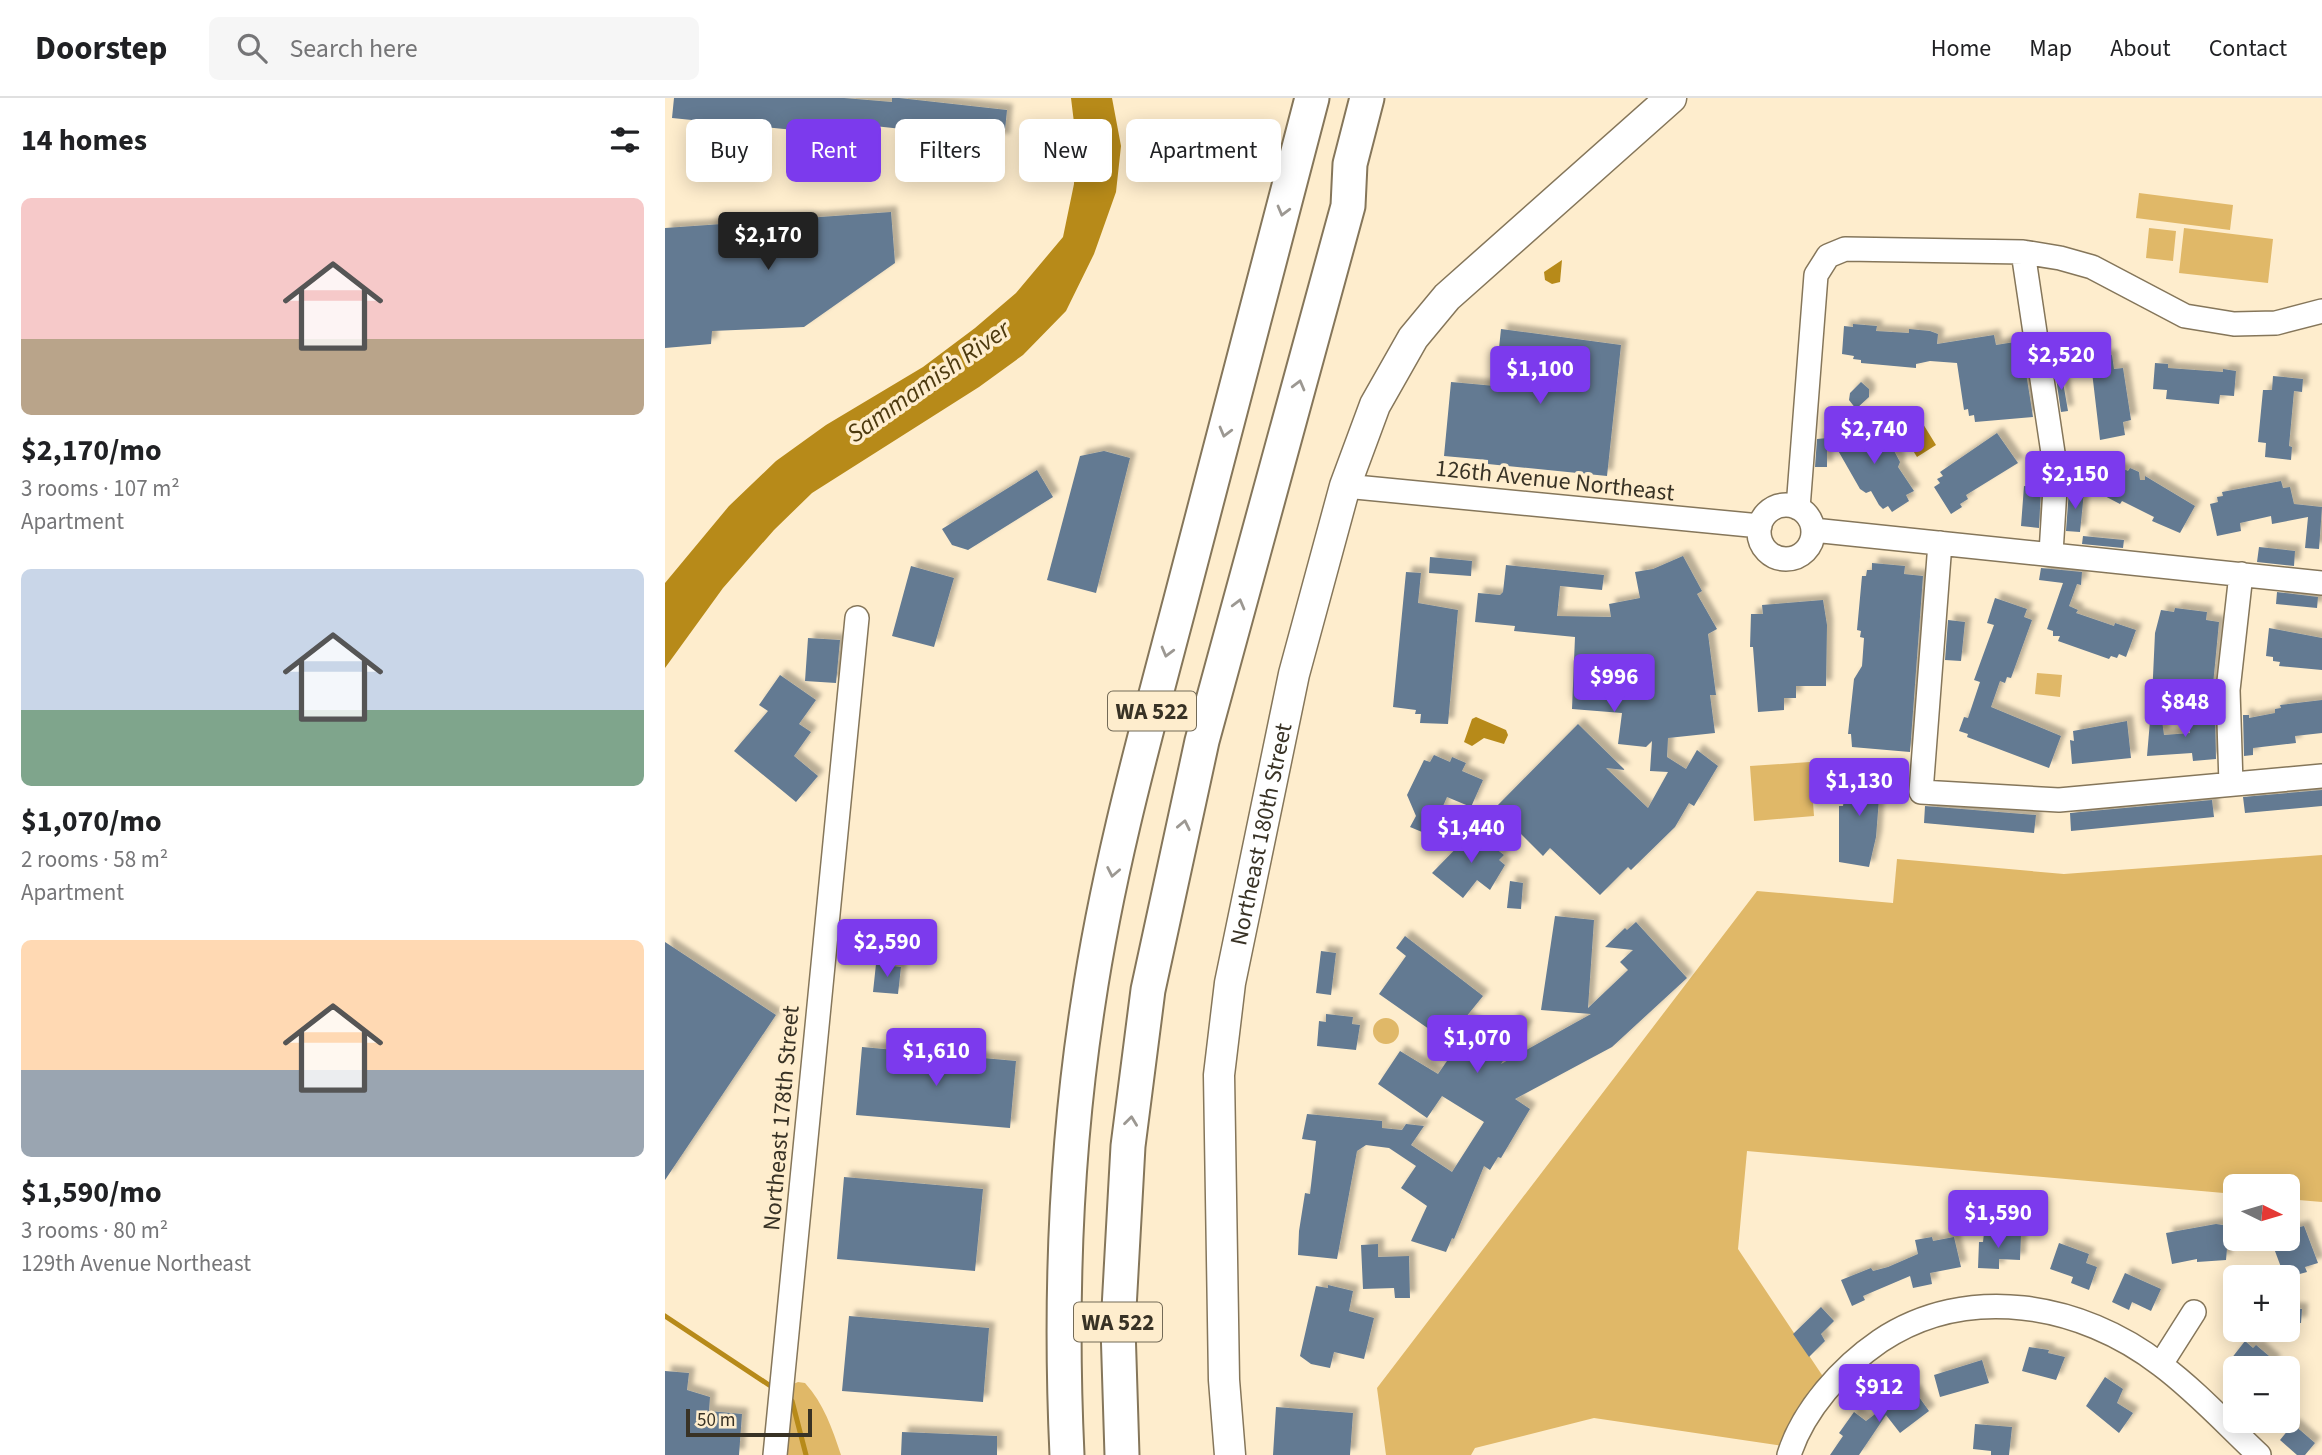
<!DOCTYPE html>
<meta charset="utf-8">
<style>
body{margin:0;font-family:"Source Sans 3",sans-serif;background:#f6f6f6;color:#202124;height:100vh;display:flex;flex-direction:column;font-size:26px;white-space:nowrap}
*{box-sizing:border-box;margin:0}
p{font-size:23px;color:#757577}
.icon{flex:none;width:38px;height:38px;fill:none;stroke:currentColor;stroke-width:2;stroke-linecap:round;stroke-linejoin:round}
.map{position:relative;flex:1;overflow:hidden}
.drawer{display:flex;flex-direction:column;background:#fff;width:665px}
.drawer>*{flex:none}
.banner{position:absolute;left:21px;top:21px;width:665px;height:63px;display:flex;gap:14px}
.needle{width:46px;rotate:95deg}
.buttons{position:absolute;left:1558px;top:1076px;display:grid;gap:14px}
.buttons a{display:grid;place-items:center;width:77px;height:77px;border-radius:10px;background:#fff;box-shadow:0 4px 18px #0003;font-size:35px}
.scale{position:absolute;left:21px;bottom:18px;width:126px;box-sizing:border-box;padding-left:7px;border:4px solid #383225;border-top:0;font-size:19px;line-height:24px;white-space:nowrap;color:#383225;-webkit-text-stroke:5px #feedcd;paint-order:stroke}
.price{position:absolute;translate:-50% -60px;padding:0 16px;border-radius:7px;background:#7c3aed;color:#fff;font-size:23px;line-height:46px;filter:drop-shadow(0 2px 4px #0008)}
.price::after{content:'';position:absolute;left:50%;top:42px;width:21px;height:16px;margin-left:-10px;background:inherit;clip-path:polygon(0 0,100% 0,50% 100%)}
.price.active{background:#222;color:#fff}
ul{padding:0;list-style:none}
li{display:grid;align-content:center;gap:14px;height:371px;padding:0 21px}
li span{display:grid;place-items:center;height:217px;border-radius:10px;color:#555}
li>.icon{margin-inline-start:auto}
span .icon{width:126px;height:126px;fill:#fffc;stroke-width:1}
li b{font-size:30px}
h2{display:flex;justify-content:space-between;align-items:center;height:84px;padding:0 21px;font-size:30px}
.chip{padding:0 24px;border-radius:10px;background:#fff;box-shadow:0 4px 18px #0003;font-size:24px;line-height:63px}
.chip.active{background:#7c3aed;color:#fff}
header{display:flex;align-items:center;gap:42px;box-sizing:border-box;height:98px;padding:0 35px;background:#fff;border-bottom:2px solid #e0e0e0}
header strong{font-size:33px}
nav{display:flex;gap:38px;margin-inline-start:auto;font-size:24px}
.search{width:490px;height:63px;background:#f6f6f6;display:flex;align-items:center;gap:18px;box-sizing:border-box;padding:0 24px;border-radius:10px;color:#757577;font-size:26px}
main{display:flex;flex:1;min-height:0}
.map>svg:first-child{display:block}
.green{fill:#e0b868}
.water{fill:#b78a19}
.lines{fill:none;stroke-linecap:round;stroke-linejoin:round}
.stream{stroke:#b78a19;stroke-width:5}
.building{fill:#637a92;filter:url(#shadow)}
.minor-casing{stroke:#85765a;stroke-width:26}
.major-casing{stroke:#85765a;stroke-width:33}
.highway-casing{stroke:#85765a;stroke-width:37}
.minor{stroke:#fff;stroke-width:23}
.major{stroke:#fff;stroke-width:30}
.highway{stroke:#fff;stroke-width:33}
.oneway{stroke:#9c9892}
.labels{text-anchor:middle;stroke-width:7;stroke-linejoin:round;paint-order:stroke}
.shield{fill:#feedcd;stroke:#736a57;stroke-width:2}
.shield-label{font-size:23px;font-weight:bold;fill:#383225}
.street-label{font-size:24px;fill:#383225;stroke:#feedcd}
.water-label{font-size:26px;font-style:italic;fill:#4c390e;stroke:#feedcd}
</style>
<header>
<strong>Doorstep</strong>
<div class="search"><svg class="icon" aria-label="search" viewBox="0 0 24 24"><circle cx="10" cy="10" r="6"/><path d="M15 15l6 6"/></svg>Search here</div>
<nav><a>Home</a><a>Map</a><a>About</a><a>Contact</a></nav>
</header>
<main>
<section class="drawer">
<h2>14 homes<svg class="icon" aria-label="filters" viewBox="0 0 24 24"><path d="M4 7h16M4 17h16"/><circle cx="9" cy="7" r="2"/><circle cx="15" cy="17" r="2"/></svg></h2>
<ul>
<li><span style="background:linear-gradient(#f6c9c9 65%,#b9a48a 0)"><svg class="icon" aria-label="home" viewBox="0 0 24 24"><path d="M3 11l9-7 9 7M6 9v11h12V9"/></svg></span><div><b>$2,170/mo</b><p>3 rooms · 107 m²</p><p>Apartment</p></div></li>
<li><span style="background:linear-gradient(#c9d6e8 65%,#7fa58c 0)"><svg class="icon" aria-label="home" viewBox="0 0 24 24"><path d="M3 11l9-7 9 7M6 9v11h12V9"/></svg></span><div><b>$1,070/mo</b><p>2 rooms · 58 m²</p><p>Apartment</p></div></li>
<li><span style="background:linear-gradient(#ffd9b3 60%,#9aa5b1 0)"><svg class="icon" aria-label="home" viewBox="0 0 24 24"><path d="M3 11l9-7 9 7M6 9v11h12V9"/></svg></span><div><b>$1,590/mo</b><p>3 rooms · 80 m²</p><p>129th Avenue Northeast</p></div></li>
</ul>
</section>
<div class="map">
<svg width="1657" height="1357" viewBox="0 0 1657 1357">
<defs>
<filter id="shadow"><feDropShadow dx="6" dy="-6" stdDeviation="2" flood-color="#0004"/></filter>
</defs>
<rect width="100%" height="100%" fill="#feedcd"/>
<path class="green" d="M1474 95 1568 107 1565 132 1471 120Z
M1484 130 1511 133 1508 163 1481 160Z
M1519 130 1608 141 1603 185 1514 175Z
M1372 575 1397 577 1395 599 1370 596Z
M1145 664 1149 718 1089 723 1085 668Z
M1657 757V1104L1622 1101V1088H1570V1096L1082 1053 1073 1151 1165 1289 1126 1349 929 1320 810 1350 806 1357H721L712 1290 1092 793 1228 805 1232 761 1399 776Z
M708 933a13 13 0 1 1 26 0a13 13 0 1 1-26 0Z
M133 1284 140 1285C159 1306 167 1330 176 1357H122L125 1293 126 1287Z"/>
<path class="water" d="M406 0H447L456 48 451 94 429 156 401 213 358 257 314 289 147 395 109 432 58 490 0 570V485L64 408 111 363 161 327 258 269 310 230 351 195 398 139 409 86 410 33Z
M897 162 895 184 887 186 880 182 879 174Z
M1255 321 1271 347 1252 359 1242 343 1237 346 1229 333Z
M811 619 841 632 843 637 839 646 819 640 807 648 799 644 807 621Z"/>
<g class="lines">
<path class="stream" d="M0 1218 104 1287
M127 1303 141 1357"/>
</g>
<path class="building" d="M9 0H179L227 4V0H234L342 12 339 42 200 27 199 39 7 20Z
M226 114 230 165 139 229 47 233 46 246 0 250V130Z
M1188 226 1212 228 1211 233 1244 235V231L1265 233 1273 236 1272 246 1329 237 1331 247 1356 243 1368 319 1310 324 1309 317 1304 318 1303 311 1299 312 1292 265 1265 263 1251 266V270L1196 265V262L1188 261 1189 258 1177 256 1179 228 1188 229Z
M836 231 956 247 942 378 823 366V362L779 358 786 284 830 288Z
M1447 257 1449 271 1458 270 1466 322 1458 324 1460 337 1435 342 1427 274H1424L1422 261Z
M1490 265 1503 266V270L1558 274V271L1571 273 1569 298 1555 297 1554 306 1501 301 1502 292 1488 291Z
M1396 272 1403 313 1396 314 1390 273Z
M1608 278 1638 281 1637 294 1629 293 1624 348 1627 349 1626 362 1600 359 1601 345 1593 344 1598 292H1607Z
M1196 284 1204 291V299L1191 311 1184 302 1185 295Z
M1198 322 1204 332 1208 330 1219 348 1226 347 1235 364 1233 369 1249 393 1241 397 1244 403 1227 414 1223 408 1218 411 1214 407 1206 393 1201 395 1195 391 1167 342Z
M1332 335 1353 365 1301 397 1303 401 1295 406 1297 409 1286 416 1269 389 1275 385 1272 381 1278 378 1275 374Z
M1162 340V369H1150L1152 341Z
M439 353 465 360 431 495 382 482 415 358Z
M1445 367 1455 372 1457 370 1463 373 1465 370 1474 374 1475 382H1480V378L1530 408 1515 435 1487 423 1489 419 1457 403 1455 406 1432 394Z
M372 372 388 399 303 452 287 447 277 431Z
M1616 383 1618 390 1625 389 1629 406 1657 409 1654 451 1640 450 1643 419 1607 426 1606 418 1575 425 1576 433 1552 438 1545 406 1553 404 1552 399 1558 398 1557 394Z
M1359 388 1376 390 1374 430 1356 428Z
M1404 392 1419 394 1415 434 1401 433Z
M1418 438 1459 442 1458 450 1417 446Z
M1594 449 1630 453 1629 468 1592 464Z
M1018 458 1037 493 1032 496 1052 531 1043 536 1051 597H1045L1050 635 1003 640 1002 659 1021 671 1032 652 1053 668 1029 708 1024 705 1010 729 966 772 963 769 935 797 885 750 878 758 830 710 913 626 960 672 941 670 983 710 1003 674 985 673 987 643 981 649 953 646 957 615 907 611 910 539 849 533 850 528 810 524 813 495 835 497 838 494 841 467 939 477 937 492 895 488 892 518 946 519 944 506 975 500 970 474 988 471Z
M765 459 807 463 806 478 764 475Z
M1207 465 1240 468 1239 476 1258 478 1245 654 1187 649 1186 636H1183L1189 581 1197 568 1199 540 1195 539 1196 533 1192 532 1197 478H1201L1202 472H1207Z
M246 468 289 480 269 549 227 538Z
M1376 470 1417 474 1416 487 1412 486 1404 508 1413 512 1411 515 1449 528 1450 525 1471 532 1461 559 1454 556 1452 560 1446 558 1444 561 1393 543 1395 538H1388V533L1382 531 1398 485 1374 482Z
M741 474 756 475 753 505 793 512 783 626 755 625 756 616H750L751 612 728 609Z
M1612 494 1653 499 1652 510 1611 506Z
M1330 500 1362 511 1359 519 1367 522 1346 580 1342 579 1340 585 1335 583 1326 609 1396 638 1384 670 1302 639 1303 636 1294 633 1299 619 1303 620 1315 584 1309 582 1329 527 1322 525Z
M1158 502 1162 527 1161 588H1131V600H1119V612L1093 614 1088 549H1085L1086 516H1098L1097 507Z
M1510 510 1542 514 1541 522 1554 524 1546 608 1487 600 1490 535 1496 512 1509 514Z
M1283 522 1300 524 1296 563 1280 562Z
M1604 530 1657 540V572L1614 568 1615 564 1608 563V559L1601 558Z
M143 540 175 542 171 585 140 583Z
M115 577 151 602 134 626 146 634 129 658 153 678 131 704 69 653 103 613 94 607Z
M1657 602V635L1630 638 1631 645 1588 650V657L1579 658 1578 617H1584V620L1610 615V611L1616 610 1615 607Z
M1546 615 1545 621 1550 620 1551 661 1528 663 1527 655 1482 658 1485 623 1497 622 1499 637 1525 635 1523 618Z
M1462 623 1466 660 1407 666 1405 642 1409 643 1408 633Z
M769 657 785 664 787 659 801 665 797 673 818 682 806 709 782 699 775 715 767 712 757 734 745 729 751 718 742 697 759 662 765 664Z
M1183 674 1216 675 1211 739 1204 769 1174 764V708H1178Z
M1657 692V708L1580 715 1578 699Z
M1547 702 1549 719 1406 733 1405 715Z
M1260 708 1371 717 1369 735 1259 725Z
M808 733 839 757 834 762 840 767 825 792 812 782 798 800 767 775Z
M845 783 858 785 856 811 842 810Z
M890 818 929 822 923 910 963 872 955 864 968 852 940 849 960 830 962 832 971 824 1022 880 947 949 850 1001 865 1011 836 1060 833 1059 825 1072 819 1068 789 1141 787 1140 781 1154 746 1143 762 1108 736 1090 751 1068 724 1050 701 1047 692 1053 672 1161 633 1157 634 1133 640 1095 645 1096 651 1043 637 1041 642 1016 717 1023V1030L737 1032 741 1026 759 1028 746 1047 787 1074 819 1024 777 998 762 1020 713 986 735 953 773 976 791 950 714 896 741 858 731 850 740 838 818 898 801 919 835 941 849 919 862 928 836 966 926 916 876 912Z
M0 844 111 917 0 1082Z
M656 853 671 855 666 897 651 895Z
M211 866 236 869 233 896 208 894Z
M661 916 688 919 687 926 695 927 691 952 652 948 654 923 661 924Z
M197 949 351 963 345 1030 191 1017Z
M179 1079 318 1091 310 1173 172 1161Z
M1551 1126 1564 1128 1561 1162 1532 1164V1161L1507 1166 1501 1135Z
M1639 1128 1653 1165 1640 1169 1642 1174 1620 1180 1607 1145 1622 1141V1132Z
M1319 1135 1356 1137 1355 1162 1334 1161V1171L1313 1170 1314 1144H1318Z
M1267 1139 1268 1143 1289 1139 1296 1169 1265 1175 1267 1186 1248 1190 1245 1178 1198 1198 1200 1202 1187 1208 1176 1182 1206 1170 1208 1173 1223 1169 1253 1156 1250 1142Z
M1394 1145 1424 1156 1421 1165 1432 1169 1424 1192 1406 1185 1408 1179 1385 1171Z
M713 1146V1159L744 1158 745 1200H730L729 1190 698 1191 696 1147Z
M1460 1175 1496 1191 1486 1213 1467 1204 1464 1212 1447 1204Z
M663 1187 688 1193 684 1213 709 1220 699 1261 669 1254 665 1270 646 1266 635 1258 651 1188 663 1190Z
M1156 1209 1169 1223 1156 1236 1160 1243 1144 1259 1128 1236Z
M1622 1210 1637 1211 1636 1225H1622Z
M184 1218 324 1230 318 1304 177 1293Z
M1580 1243 1588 1250 1591 1247 1610 1263 1604 1270H1577L1566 1261Z
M1364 1249 1384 1252 1383 1255 1400 1259 1391 1282 1357 1273Z
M1317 1262 1324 1285 1275 1299 1269 1277Z
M0 1273 24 1275 22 1292 45 1299 44 1313 77 1316 74 1357H0Z
M1440 1279 1458 1291 1452 1305 1468 1315 1454 1335 1421 1308Z
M1249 1292 1264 1313 1235 1335 1221 1317 1194 1357H1165L1178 1338 1174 1335 1189 1314 1201 1323 1231 1300 1233 1304Z
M611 1309 688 1315 685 1357H608Z
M1310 1326 1347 1329 1344 1357H1326V1353L1308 1351Z
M1628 1326 1650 1345 1640 1357H1632L1615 1342Z
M237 1334 332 1338V1357H236Z"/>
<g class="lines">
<defs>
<path id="minor" d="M1358 154 1391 375 1386 455
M680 388 1095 428
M1094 434a27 27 0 1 1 54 0a27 27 0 1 1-54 0Z
M1133 410 1151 177 1163 158 1180 151 1358 154 1395 160 1427 169 1520 218 1569 226 1611 225 1657 213
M1148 432 1657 485
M1275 445 1256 694 1394 702 1657 678
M1566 686 1563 592 1576 476
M1496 1266 1529 1214
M110 1357 192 520
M1124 1357C1138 1312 1177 1269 1215 1243 1302 1185 1416 1205 1496 1267 1531 1293 1562 1327 1594 1357"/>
<g id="major">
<path id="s1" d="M565 1357 559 1282 554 977 565 885 629 576 680 388 710 307 748 240 782 199 1006 0"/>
</g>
<path id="highway" d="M402 1357C395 1207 400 1055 423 906 443 770 480 638 515 505 559 337 603 168 647 0
M457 1357 453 1229 463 1048 483 892 537 643 683 108 685 66 702 0"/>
</defs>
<use href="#minor" class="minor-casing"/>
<use href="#major" class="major-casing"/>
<use href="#highway" class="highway-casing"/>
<use href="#minor" class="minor"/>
<use href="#major" class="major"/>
<use href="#highway" class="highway"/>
</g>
<defs><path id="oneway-chevron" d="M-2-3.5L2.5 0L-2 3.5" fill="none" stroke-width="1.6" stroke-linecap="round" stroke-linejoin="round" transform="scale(1.75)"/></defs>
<g class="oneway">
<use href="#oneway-chevron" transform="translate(618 113) rotate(105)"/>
<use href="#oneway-chevron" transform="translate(634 287) rotate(-75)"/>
<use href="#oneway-chevron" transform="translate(560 334) rotate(105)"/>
<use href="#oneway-chevron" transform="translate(574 506) rotate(-75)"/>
<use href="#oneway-chevron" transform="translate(502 554) rotate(105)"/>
<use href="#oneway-chevron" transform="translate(519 727) rotate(-78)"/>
<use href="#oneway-chevron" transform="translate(448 774) rotate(101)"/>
<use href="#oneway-chevron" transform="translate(466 1023) rotate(-83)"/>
</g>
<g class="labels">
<g class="shield">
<rect x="443" y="593.5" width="88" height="39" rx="5"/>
<rect x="409" y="1204.5" width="88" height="39" rx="5"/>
</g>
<g class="shield-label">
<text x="487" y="621">WA 522</text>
<text x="453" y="1232">WA 522</text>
</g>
<g class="street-label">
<text transform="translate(890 382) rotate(6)" y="8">126th Avenue Northeast</text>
<text dy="8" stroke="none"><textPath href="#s1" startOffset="625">Northeast 180th Street</textPath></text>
<text transform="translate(116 1020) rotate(-85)" y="8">Northeast 178th Street</text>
</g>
<g class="water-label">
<text transform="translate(263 283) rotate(-35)" y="9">Sammamish River</text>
</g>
</g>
</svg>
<div class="buttons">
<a><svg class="needle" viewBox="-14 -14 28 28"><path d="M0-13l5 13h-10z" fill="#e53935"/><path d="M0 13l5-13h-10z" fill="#757577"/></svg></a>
<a>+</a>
<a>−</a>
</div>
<div class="scale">50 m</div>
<b class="price active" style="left:103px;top:174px">$2,170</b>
<b class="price" style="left:1396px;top:294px">$2,520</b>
<b class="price" style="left:875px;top:308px">$1,100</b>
<b class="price" style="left:1209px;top:368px">$2,740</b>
<b class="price" style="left:1410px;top:413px">$2,150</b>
<b class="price" style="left:949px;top:616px">$996</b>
<b class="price" style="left:1520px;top:641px">$848</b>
<b class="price" style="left:1194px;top:720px">$1,130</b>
<b class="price" style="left:806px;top:767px">$1,440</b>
<b class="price" style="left:222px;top:881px">$2,590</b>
<b class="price" style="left:812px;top:977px">$1,070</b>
<b class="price" style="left:271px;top:990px">$1,610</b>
<b class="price" style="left:1333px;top:1152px">$1,590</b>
<b class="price" style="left:1214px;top:1326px">$912</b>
<div class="banner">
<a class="chip">Buy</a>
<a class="chip active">Rent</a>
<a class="chip">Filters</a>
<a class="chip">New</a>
<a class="chip">Apartment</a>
</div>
</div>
</main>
